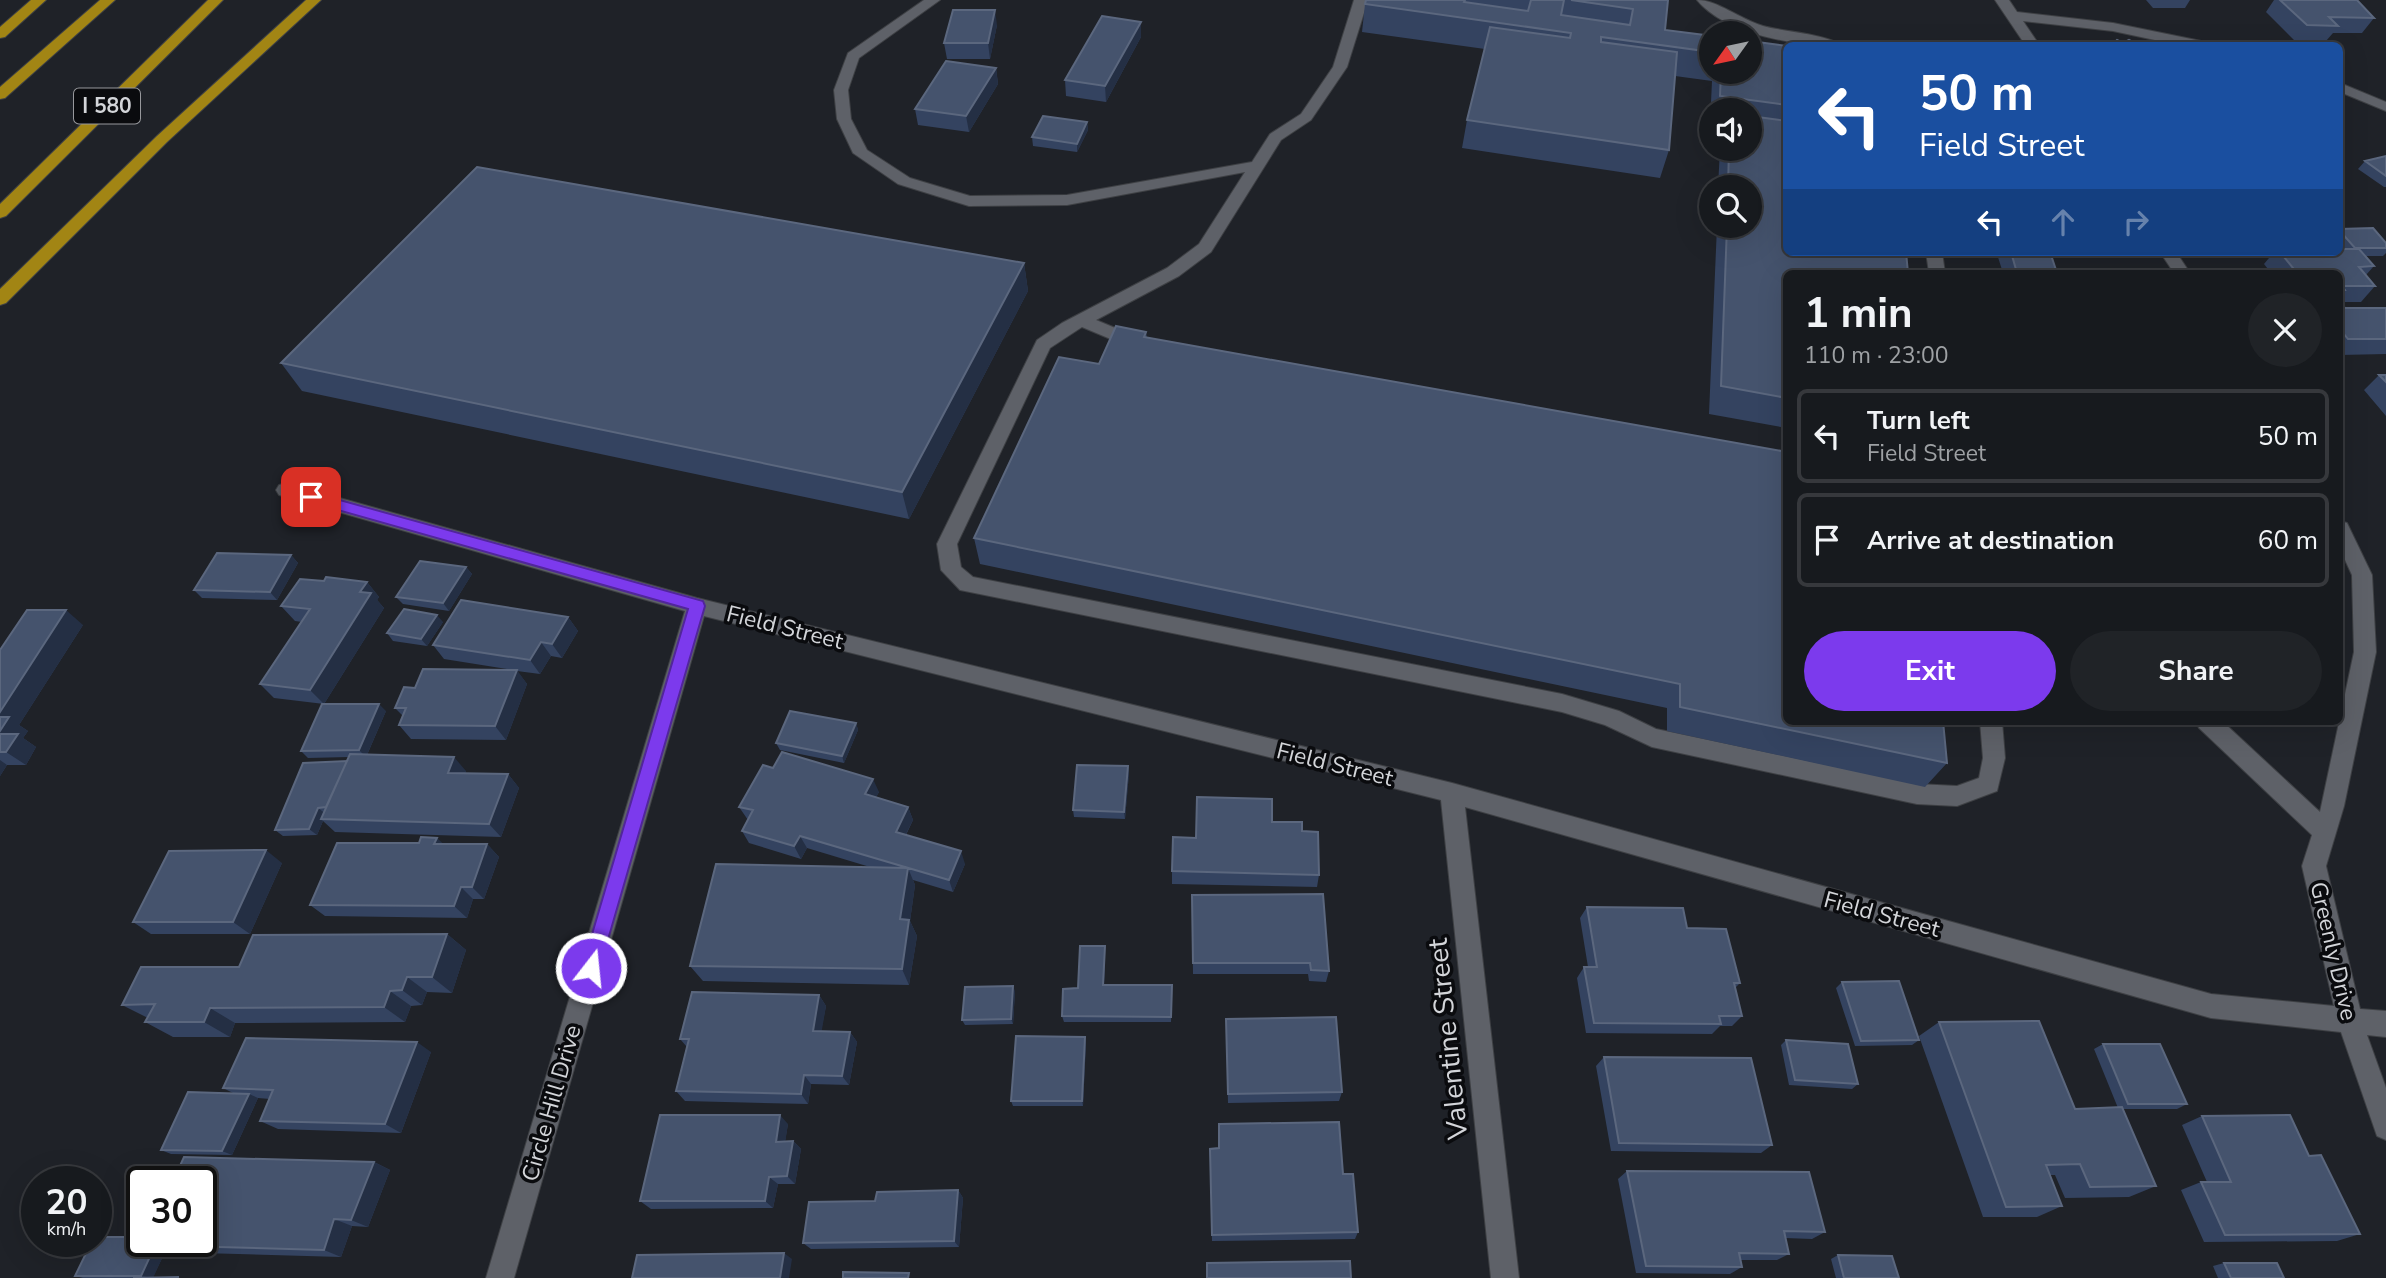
<!DOCTYPE html>
<html lang="en">
<head>
<meta charset="utf-8">
<style>
	:root { --surface:#171a1e; --page:#202327; --text:#f1f3f6; --muted:#9ea1a4; --line:#36383c; --accent:#7c3aed }
	body { margin:0; font-family:"Nunito Sans",sans-serif; background:var(--page); color:var(--text); height:100vh; display:flex; flex-direction:column; font-size:26px; white-space:nowrap }
	* { box-sizing:border-box; margin:0 }
	p { font-size:23px; color:var(--muted) }
	.icon { flex:none; width:38px; height:38px; fill:none; stroke:currentColor; stroke-width:2; stroke-linecap:round; stroke-linejoin:round }
	.map { position:relative; flex:1; overflow:hidden }
	.side { position:absolute; left:1783px; top:270px; width:560px; height:455px; display:flex; flex-direction:column; background:var(--surface); border-radius:10px; box-shadow:0 7px 28px #0002,0 0 0 2px var(--line) }
	.side>* { flex:none }
	.guide { position:absolute; left:1783px; top:42px; width:560px; height:214px; border-radius:10px; box-shadow:0 7px 28px #0002,0 0 0 2px var(--line); background:#1a4fa0; color:#fff; overflow:hidden }
	.needle { width:46px; rotate:237deg }
	.tools { position:absolute; left:1699px; top:21px; display:grid; gap:14px }
	.tools a { display:grid; place-items:center; width:63px; height:63px; border-radius:50%; background:var(--surface); box-shadow:0 7px 28px #0002,0 0 0 2px var(--line); font-size:35px }
	.speed { position:absolute; left:21px; top:1166px; display:flex; gap:14px; font-size:35px; font-weight:700; text-align:center }
	.speed>* { display:grid; place-content:center; width:91px; height:91px; border-radius:50%; background:var(--surface); box-shadow:0 7px 28px #0002,0 0 0 2px var(--line); line-height:1 }
	.speed small { font-size:18px; font-weight:400 }
	.speed .limit { border:4px solid #111; border-radius:10px; background:#fff; color:#111 }
	.pin { position:absolute; display:grid; place-items:center; width:60px; height:60px; color:#fff; margin:-30px; border-radius:14px; box-shadow:0 4px 10px #0006 }
	.me { position:absolute; width:77px; margin:-38px; rotate:16deg; stroke-linejoin:round; filter:drop-shadow(0 0 5px #0008) }
	.turn { display:flex; align-items:center; gap:24px; height:147px; padding:0 21px; font-size:32px }
	.turn .icon { width:91px; height:91px; stroke-width:2.5 }
	.turn b { display:block; font-size:49px; line-height:60px }
	.lanes { display:flex; align-items:center; height:66px; padding:0 21px; background:#0003; justify-content:center; gap:35px; direction:ltr }
	.lanes .off { opacity:.35 }
	.round { display:grid; place-items:center; flex:none; width:74px; height:74px; border-radius:37px; background:var(--page) }
	.headline { display:flex; align-items:center; justify-content:space-between; height:119px; padding:0 21px }
	h1 { font-size:42px; font-weight:700; line-height:52px }
	.button { display:flex; gap:14px; margin-top:auto; padding:14px 21px }
	.button a { flex:1; height:80px; border-radius:42px; background:var(--accent); color:#fff; font-size:28px; font-weight:700; line-height:80px; text-align:center }
	.button a+a { background:var(--page); color:var(--text) }
	ul { padding:0; list-style:none }
	li { display:flex; align-items:center; gap:21px; height:94px; margin:0 14px 10px; padding:0 7px; border:4px solid var(--line); border-radius:10px }
	li div { flex:1 }
	li b { display:block; font-size:26px }
	li em { font-style:normal }
	.map>svg:first-child { display:block }
	.lines { fill:none; stroke-linecap:round; stroke-linejoin:round }
	.minor-casing { stroke:#3e4044; stroke-width:2 }
	.highway-casing { stroke:#3e4044; stroke-width:2 }
	.minor { fill:#5e6168; fill-rule:evenodd }
	.highway { fill:#a28514; fill-rule:evenodd }
	.wall { fill:#344360 }
	.shaded-wall { fill:#242f44 }
	.building { fill:#45536d; stroke:#5b677e; stroke-width:2 }
	.route { fill:#7c3aed; stroke:#51269a; stroke-width:2 }
	.labels { text-anchor:middle; stroke-width:7; stroke-linejoin:round; paint-order:stroke }
	.shield { fill:#0a0b0e; stroke:#97989c; stroke-width:2 }
	.shield-label { font-size:21px; font-weight:bold; fill:#d3d5d9 }
	.street-label { font-size:23px; fill:#d3d5d9; stroke:#0a0b0e }
	.near-street-label { font-size:28px; fill:#d3d5d9; stroke:#0a0b0e }
</style>
</head>
<body>
<div class="map">
<svg width="2386" height="1278" viewBox="0 0 2386 1278">
	<rect width="100%" height="100%" fill="#1f2228"/>
	<g class="lines">
		<defs>
			<path id="minor" d="M924,0h16l-81,58 -11,32 3,29 16,31 43,28 60,18 97,-1 185,-33 18,-28 31,-20 32,-47 21,-67h14l-21,67 -36,53 -30,20 -70,112 -32,24 -83,44 48,20 3,4 -3,4h-12l-50,-21 -32,21 -93,196 4,23 12,10 589,117 57,17 37,18 261,55 40,2 22,-8 4,-20 -3,-37h22l3,37 -8,33 -40,15 -40,-2 -265,-57 -47,-22 -43,-13 -602,-122 -19,-20 -4,-26 100,-204 25,-17 105,-55 32,-24 46,-72 -178,33 -98,1 -71,-22 -45,-31 -16,-34 -3,-29 14,-37z
				M1697,0c20,0 43,19 66,26 21,6 64,8 80,20 -44,0 -116,-10 -146,-46z
				M1995,0h14l8,12 96,11 93,19 7,4h-30l-70,-15 -90,-10 17,25h-14z
				M2340,83l46,19v9l-46,-19z
				M1926,252h16l3,21h-16z
				M2160,252h16l14,21h-16z
				M286,483l411,115 755,185 759,211 123,12 -32,-140 10,-31 -113,-107 -3,-7h26l98,91 34,-160 -2,-77 -12,-26v-28l7,2 25,52 4,77 -32,154 -18,60 34,143 26,2v26l-19,-2 19,53v52l-9,-4 -36,-104 -130,-14 -746,-211 54,471h-28l-50,-478 -737,-184 -190,662h-28l199,-667 -406,-116 -3,-5 3,-5z"/>
			<path id="highway" d="M31,0h15l-41,37 -5,1v-11z
				M100,0h15l-110,98 -5,1v-12z
				M208,0h15l-217,216 -6,2v-14z
				M306,0h15l-154,142 -161,161 -6,2v-16l157,-153z"/>
		</defs>
		<use href="#minor" class="minor-casing"/>
		<use href="#highway" class="highway-casing"/>
		<use href="#minor" class="minor"/>
		<use href="#highway" class="highway"/>
	</g>
	<path class="wall" d="M1366,0h302l-3,30 47,6v36h38l37,-26v382l-78,-14 8,-188h33v-39h-32l2,-38h30v-39h-38v14h-2l2,-43 -37,-5 -6,74 -9,28 -198,-30 5,-28 18,-71 -123,-17 3,-28z
		M2146,0h44l-5,8h-32z
		M2274,0h83l17,18 -12,15h-29l-7,8h-31l-29,-29z
		M1141,22v15l-35,65 -40,-6 -1,-16z
		M997,25l-7,34h-43l-3,-16z
		M996,68l2,16 -29,48 -51,-7 -3,-16z
		M1087,122l1,8 -11,22 -44,-6 -1,-9z
		M2386,156v31h-2l-26,-18 7,-8z
		M2340,229l46,14v10l-3,3h-17l8,10 -8,9 9,11 -14,16h-21l5,6h41v46l-46,1v-82h-69l-7,-9 10,-12h66l1,-3 -1,-1z
		M1998,252h52l7,21h-54l-6,-19z
		M1024,263l4,28 -119,228 -607,-128 -21,-28z
		M1146,332l1,6 800,425 -22,24 -258,-56v-23l-687,-144 -6,-26z
		M2379,375h7v41l-22,-26z
		M291,555l7,8 -21,37 -75,-2 -8,-8z
		M466,567l6,7 -23,37 -46,-7 -7,-7z
		M324,581l43,1 12,15 -2,3 7,8 -60,96 -50,-6 -14,-14 42,-62 -7,-1 -14,-15z
		M568,617l10,14 -16,27 -11,-2 -11,18 -23,-3 10,13 -21,56 -95,-1 -12,-14 4,-9 -8,-8 20,-20 98,-18 -69,-11 -11,-14z
		M443,622l-16,24 -34,-5 -6,-8z
		M83,625l-64,100 9,6 -5,7 13,9 -10,18h-19l-7,11v-126z
		M386,711l-19,44 99,16 -1,2 43,1 11,14 -18,49 -166,-5 -12,-11 -6,14 -34,1 -8,-6 72,-69 2,-4 -41,1 -7,-7z
		M856,723l2,7 -14,33 -64,-13 -4,-7z
		M1128,766l1,7 -4,46 -51,-2 -1,-7z
		M773,768l106,24 -3,5 32,10 5,13 -7,15 59,29 -12,28 -40,-12 2,5 -5,36 7,15 -8,49 -206,-4 -13,-15 180,-99 -63,-19 -6,11 -52,-16 -7,-12 6,-11 -9,-13z
		M1272,822l30,9 17,44 -2,12 -145,-3v-13l24,-33z
		M443,844h44l12,13 -15,42h-11l-6,19 -142,-2 -15,-11z
		M282,863l-32,71h-99l-18,-12z
		M1192,895l137,76 -3,11 -17,-1 -1,-7h-115z
		M1587,907l100,21 53,55 -5,5 7,28 -10,10h-12l-8,8 -126,-1 -9,-55 7,-11h4l-8,-49z
		M447,934l19,16 -14,43 -25,-1 -5,13 -11,1 -6,16 -170,1 -5,14h-57l-28,-15 3,-4 -26,-13 117,-38z
		M1105,952l-1,33h68l-1,37h-107l-2,-6 16,-28z
		M1842,982l77,58 -7,5 -57,1 -19,-58z
		M1015,991l-2,33 -48,1 -3,-5z
		M819,995l7,11 -5,25 29,1 7,10 -8,43 -38,-1 -3,20 -123,-3 -9,-10 11,-44 -7,-8z
		M1226,1019l116,73 -3,9 -111,2z
		M1939,1022l136,87 43,-1 -24,-59 9,-5 84,60 -10,5h-55l34,77 -27,11 -64,1 -10,-23h-5l12,31 -25,11h-54l-64,-181z
		M1786,1040l72,44 -6,5 -63,-4 -8,-40z
		M1086,1042l-3,64h-70l-2,-5z
		M431,1052l-30,81 -123,-4 -18,-8 10,-22 -12,-1 -26,57 -61,-1 -10,-4 72,-57 -10,-5z
		M1604,1057l168,88 -11,8 -150,-2 -15,-85z
		M2202,1116l107,40 51,78 -23,7 -133,1 -23,-52 20,-8h6l-25,-57z
		M788,1124l-3,17h8l8,8 -6,35h-17l-5,24 -122,1 -11,-8z
		M1219,1124l124,50 15,58 -3,7 -143,2 -2,-92 9,-1z
		M374,1162l16,8 -22,57 -16,-1 -11,31 -176,-5 -12,25 29,1h-99l-8,-2 67,-35z
		M1627,1171l198,61 -13,7 -27,-1 4,16 -12,6h-37l2,7 -12,7 -94,-1 -18,-94z
		M958,1190l5,8 -4,49 -148,2 -8,-6 72,-42z
		M1838,1255l61,23h-63l-5,-19z
		M2224,1263l60,15h-66l-5,-12z"/>
	<path class="shaded-wall" d="M995,10l2,15 -7,34 -2,-16z
		M1141,22v15l-35,65 -1,-16z
		M996,68l2,16 -29,48 -3,-16z
		M1087,122l1,8 -11,22v-8z
		M1024,263l4,28 -119,228 -7,-27z
		M291,555l7,8 -21,37 -7,-8z
		M466,567l6,7 -23,37 -6,-8z
		M367,582l12,15 -2,3 7,8 -60,96 -14,-14 50,-98z
		M66,610l17,15 -64,100 9,6 -5,7 13,9 -10,18 -20,-13 -6,-18v-22z
		M437,615l6,7 -16,24 -6,-7z
		M568,617l10,14 -16,27 -10,-14z
		M541,642l10,14 -11,18 -10,-14z
		M517,670l10,14 -21,56 -11,-14z
		M379,704l7,7 -20,46 -7,-7z
		M856,723l2,7 -14,33 -2,-7z
		M454,757l12,14 -6,15 -12,-13z
		M0,760l7,5 -7,11z
		M1128,766l1,7 -4,46 -1,-7z
		M508,774l11,14 -18,49 -12,-13z
		M873,779l6,13 -8,15 -6,-13z
		M908,807l5,13 -12,24 -5,-12z
		M318,808l8,6 -5,5 2,2 -6,14 -8,-6z
		M800,836l7,12 -6,11 -7,-13z
		M437,838l13,12 -16,-6z
		M487,844l12,13 -15,42 -12,-12z
		M266,850l16,13 -32,71 -17,-12z
		M961,851l4,13 -12,28 -4,-12z
		M908,868l7,17 -5,36 7,15 -8,49 -7,-16 -2,-50z
		M461,887l12,12 -6,19 -13,-12z
		M447,934l19,16 -14,43 -20,-16z
		M1105,946v6l-1,38 -1,-5z
		M407,977l20,15 -5,13 -20,-15z
		M1013,986l2,5 -2,33 -2,-5z
		M390,991l21,15 -6,16 -21,-15z
		M819,995l7,11 -6,35 -7,-10z
		M210,1008l25,15 -5,14 -26,-15z
		M850,1032l7,10 -8,43 -7,-9z
		M1085,1037l1,5 -3,64 -1,-5z
		M417,1042l14,10 -30,81 -16,-9z
		M804,1075l7,9 -3,20 -7,-10z
		M249,1094l9,4 -26,57 -10,-4z
		M780,1115l8,9 -4,26 -8,-8z
		M793,1141l8,8 -6,35 -8,-8z
		M374,1162l16,8 -22,57 -17,-7z
		M769,1177l9,7 -5,24 -8,-7z
		M958,1190l5,8 -4,49 -5,-6z
		M334,1219l18,7 -11,31 -17,-7z
		M154,1248l11,4 -12,26 -12,-2z
		M784,1253l8,6 -3,19h-9z"/>
	<path class="building" d="M1366,0h99l-1,2 64,9 3,-11h33l-3,15 69,10 3,-16 -62,-9h97l-3,30 47,6v16l-111,-15v5l76,10 -8,98 -202,-30 23,-93 80,11 1,-5 -206,-29z
		M2280,0h77l17,18 -45,-1 9,9 -31,-1z
		M953,10h42l-7,33h-44z
		M1102,16l39,6 -36,64 -40,-6z
		M2117,40l6,3 6,-3 11,6h-29z
		M1750,41l37,5v59l-67,-9 1,-24h29z
		M946,61l50,7 -30,48 -51,-7z
		M1043,116l44,6 -10,22 -45,-7z
		M1750,116l37,5v131h119l2,21h-121v125l-66,-12 6,-160h23v-39h-22l1,-38h21z
		M2386,156v20l-21,-15z
		M477,167l547,96 -122,229 -621,-129z
		M2373,228l13,15v5h-31l-15,-17v-2z
		M2340,249h19l15,17 -15,1 16,19h-33l3,4 -5,1v-18h-43l-17,-21h60z
		M2011,252h39l7,21h-40z
		M2340,302l5,6 -5,1z
		M2340,308h46v31h-38l-8,-10z
		M1116,326l30,6 -2,5 643,115v269h156l4,42 -267,-56v-23l-706,-146 85,-181 40,7z
		M2379,375h7v7z
		M217,553l74,2 -21,37 -76,-2z
		M420,561l46,6 -23,36 -47,-6z
		M326,577l41,5 -7,10 11,1 -61,97 -50,-6 50,-75 -29,-3 19,-27 24,2z
		M461,600l107,17 -16,27 -11,-2 -11,18 -97,-15z
		M404,609l33,6 -16,24 -34,-6z
		M27,610h39l-66,102v-62z
		M423,669l94,1 -22,56 -96,-1 7,-17h-11l9,-21 11,1z
		M322,704h57l-20,46 -58,1z
		M790,711l66,12 -14,33 -66,-13z
		M0,717h9l-9,14z
		M0,734h18l-12,18h-6z
		M782,752l91,27 -8,15 43,13 -12,25 65,19 -12,29 -149,-44 -6,10 -52,-15 11,-21 -14,-3 24,-42 10,3z
		M350,754l104,3 -6,16 60,1 -19,50 -168,-5z
		M347,761l-21,46 -8,1 -9,21 -34,1 28,-67z
		M1077,765l51,1 -4,46 -51,-2z
		M1197,797l75,2v23h30v9l16,1 1,43 -147,-4 1,-34 23,1z
		M421,837l16,1 -3,6h53l-15,43h-11l-7,19 -144,-1 27,-62h82z
		M266,850l-33,72h-100l36,-71z
		M716,864l192,4 -8,51 9,1 -7,49 -212,-3z
		M1323,894l6,77 -18,-1 -1,-7h-117l-1,-68z
		M1587,907l96,1 4,20 39,1 14,54h-6l8,33h-23l2,8 -127,-1 -10,-56h13z
		M447,934l-15,43h-25l-5,13 -12,1 -6,16 -174,1 -6,14h-59l10,-18 -33,1 19,-38h98l14,-32z
		M1080,946h25l-2,39h69l-1,32 -109,-1 1,-27 15,-1z
		M1899,981l20,59 -58,1 -19,-59z
		M1013,986l-2,33 -49,1 3,-33z
		M692,992l127,3 -6,36 37,1 -8,44 -38,-1 -3,19 -125,-3 13,-52h-9z
		M1336,1017l6,75 -114,2 -2,-75z
		M2039,1021l36,88 47,-2 34,79 -66,1 -10,-23 -34,1 16,41 -56,1 -67,-185z
		M1016,1036l69,1 -3,64h-71z
		M246,1038l171,4 -32,82 -125,-3 13,-31 -50,-2z
		M1786,1040l62,4 10,40 -63,-4z
		M2103,1044h57l27,60h-59z
		M1604,1057l147,1 21,87 -153,-2z
		M188,1092l61,2 -27,57 -61,-1z
		M660,1115h120l-4,27 17,-1 -6,35 -18,1 -4,24h-125z
		M2290,1115l19,41 12,-1 39,79 -135,1 -24,-53h30l-29,-66z
		M1339,1122l4,52h10l5,58 -146,3 -2,-86 9,-1v-24z
		M184,1157l190,5 -23,58 -17,-1 -10,31 -181,-5 2,-4h56v-60h-28z
		M1627,1171l182,1 16,60 -41,-1 5,23 -50,-1 3,14 -96,-1z
		M958,1190l-4,51 -151,2 6,-41 66,-1 2,-9z
		M96,1237h46v4h3l-2,4 11,3 -13,28h-66l17,-35h4z
		M784,1253l-4,25h-148l5,-23z
		M1838,1255l54,1 7,22h-55z
		M1350,1261l1,17h-144v-15z
		M2224,1263h53l7,15h-53z
		M843,1272l66,1 -1,5h-65z
		M178,1277v1h-45z"/>
	<path class="route" d="M311,492l392,109 2,5 -107,368 -7,3 -7,-3 -2,-6 106,-359 -382,-108 -2,-4z"/>
	<g class="labels">
		<rect class="shield" x="74" y="88.5" width="66" height="35" rx="5"/>
		<g class="shield-label">
			<text x="107" y="113">I 580</text>
		</g>
		<g class="street-label">
			<text transform="translate(785 627) rotate(14)" y="8">Field Street</text>
			<text transform="translate(1335 764) rotate(14)" y="8">Field Street</text>
			<text transform="translate(1882 914) rotate(15)" y="8">Field Street</text>
			<text transform="translate(2334 951) rotate(77)" y="8">Greenly Drive</text>
			<text transform="translate(551 1103) rotate(-74)" y="8">Circle Hill Drive</text>
		</g>
		<g class="near-street-label">
			<text transform="translate(1447 1039) rotate(-96)" y="10">Valentine Street</text>
		</g>
	</g>
</svg>
<div class="tools">
<a><svg class="needle" viewBox="-14 -14 28 28"><path d="M0-13l5 13h-10z" fill="#e53935"/><path d="M0 13l5-13h-10z" fill="#9ea1a4"/></svg></a>
<a><svg class="icon" aria-label="sound" viewBox="0 0 24 24"><path d="M4 9h4l5-4v14l-5-4H4zM17 9q2 3 0 6"/></svg></a>
<a><svg class="icon" aria-label="search" viewBox="0 0 24 24"><circle cx="10" cy="10" r="6"/><path d="M15 15l6 6"/></svg></a>
</div>
<div class="speed"><div>20<small>km/h</small></div><div class="limit">30</div></div>
<div class="pin" style="left:311px;top:497px;background:#d93025"><svg class="icon" aria-label="arrive" viewBox="0 0 24 24"><path d="M6 21V4h12l-3 4 3 4H6"/></svg></div>
<svg class="me" style="left:591px;top:968px" viewBox="-20 -20 40 40"><circle r="17" fill="#7c3aed" stroke="#fff" stroke-width="3"/><path d="M0-11L8 9 0 5-8 9z" fill="#fff"/></svg>
<div class="guide">
<div class="turn"><svg class="icon" aria-label="left" viewBox="0 0 24 24"><path d="M17 20v-9H6M10 6l-5 5 5 5"/></svg><div><b>50 m</b>Field Street</div></div>
<div class="lanes"><svg class="icon" aria-label="left" viewBox="0 0 24 24"><path d="M17 20v-9H6M10 6l-5 5 5 5"/></svg><svg class="icon off" aria-label="ahead" viewBox="0 0 24 24"><path d="M12 20V5M6 11l6-6 6 6"/></svg><svg class="icon off" aria-label="right" viewBox="0 0 24 24"><path d="M7 20v-9h11M14 6l5 5-5 5"/></svg></div>
</div>
<section class="side">
<div class="headline"><div><h1>1 min</h1><p>110 m · 23:00</p></div><a class="round"><svg class="icon" aria-label="close" viewBox="0 0 24 24"><path d="M6 6l12 12M18 6L6 18"/></svg></a></div>
<ul>
<li><svg class="icon" aria-label="left" viewBox="0 0 24 24"><path d="M17 20v-9H6M10 6l-5 5 5 5"/></svg><div><b>Turn left</b><p>Field Street</p></div><em>50 m</em></li>
<li><svg class="icon" aria-label="arrive" viewBox="0 0 24 24"><path d="M6 21V4h12l-3 4 3 4H6"/></svg><div><b>Arrive at destination</b></div><em>60 m</em></li>
</ul>
<div class="button"><a>Exit</a><a>Share</a></div>
</section>
</div>
</body>
</html>
